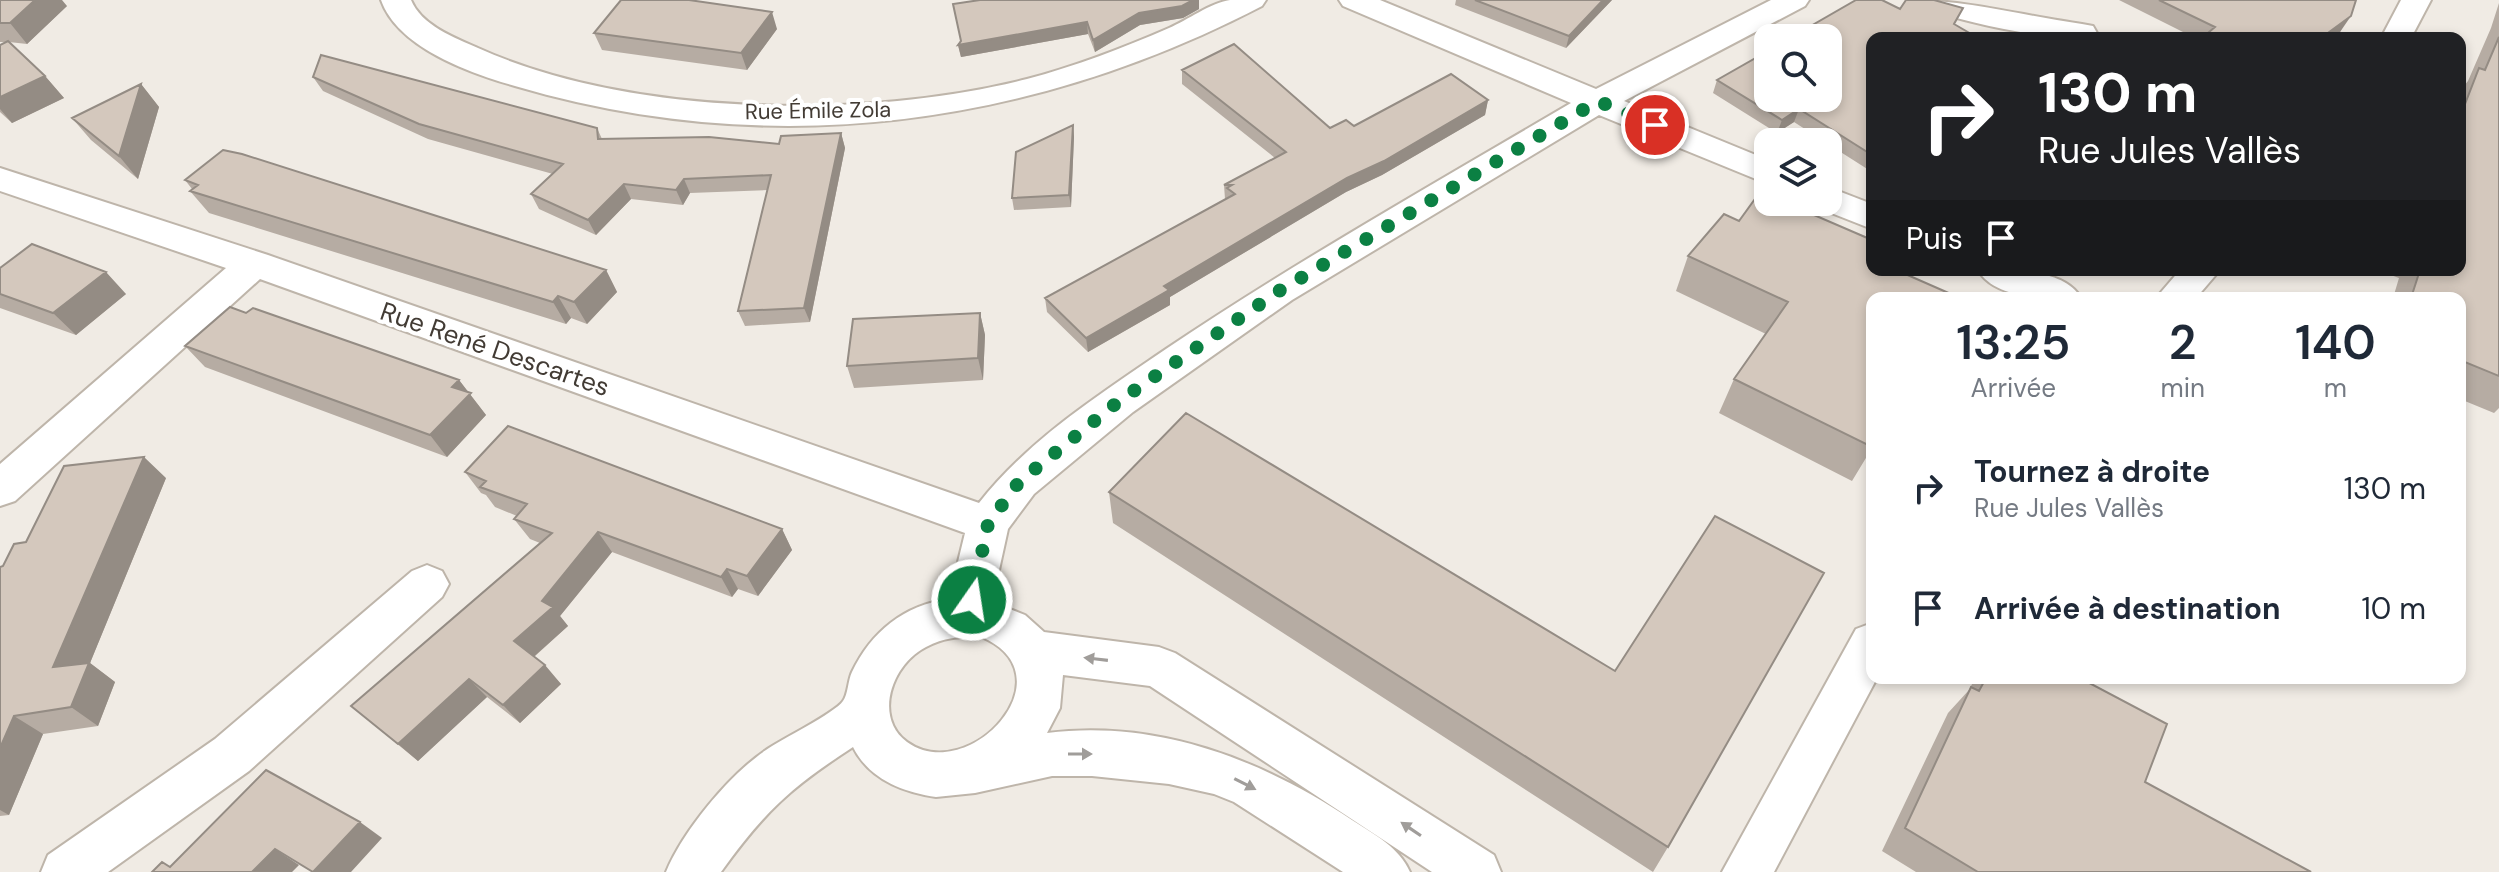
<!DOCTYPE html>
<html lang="fr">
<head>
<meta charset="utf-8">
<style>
	:root { --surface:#fff; --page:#f2f2f3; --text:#1f2937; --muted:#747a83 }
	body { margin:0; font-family:"DM Sans",sans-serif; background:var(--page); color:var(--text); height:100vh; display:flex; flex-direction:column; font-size:30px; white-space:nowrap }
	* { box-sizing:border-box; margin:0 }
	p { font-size:26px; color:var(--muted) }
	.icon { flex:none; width:44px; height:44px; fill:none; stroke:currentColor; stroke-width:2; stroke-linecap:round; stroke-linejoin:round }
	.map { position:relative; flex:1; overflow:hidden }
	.sheet { position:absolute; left:1866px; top:292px; width:600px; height:392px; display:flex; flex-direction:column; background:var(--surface); border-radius:16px; box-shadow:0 4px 12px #0003 }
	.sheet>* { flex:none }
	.banner { position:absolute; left:1866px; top:32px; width:600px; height:244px; border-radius:16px; box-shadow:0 4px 12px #0003; background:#202124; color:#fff; overflow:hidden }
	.tools { position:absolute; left:1754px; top:24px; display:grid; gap:16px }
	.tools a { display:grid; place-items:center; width:88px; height:88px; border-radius:16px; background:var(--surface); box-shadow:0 4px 12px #0003; font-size:40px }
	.pin { position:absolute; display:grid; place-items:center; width:68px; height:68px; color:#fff; margin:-34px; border:4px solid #fff; border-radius:50%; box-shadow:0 2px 8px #0007 }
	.me { position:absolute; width:88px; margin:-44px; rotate:13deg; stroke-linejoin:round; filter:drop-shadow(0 0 6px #0008) }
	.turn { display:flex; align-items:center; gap:28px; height:168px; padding:0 40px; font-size:36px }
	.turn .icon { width:104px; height:104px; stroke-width:2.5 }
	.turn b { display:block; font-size:56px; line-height:68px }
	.then { display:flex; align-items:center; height:76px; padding:0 40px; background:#0003; gap:16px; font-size:30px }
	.eta { display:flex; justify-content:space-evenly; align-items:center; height:136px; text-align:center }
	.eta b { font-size:48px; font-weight:600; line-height:56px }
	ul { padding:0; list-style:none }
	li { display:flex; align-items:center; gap:24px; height:120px; padding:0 40px }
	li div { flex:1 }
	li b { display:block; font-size:30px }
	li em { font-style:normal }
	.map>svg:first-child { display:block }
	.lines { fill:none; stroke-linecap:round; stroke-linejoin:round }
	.street-casing { stroke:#beb5aa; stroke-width:4 }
	.street { fill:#fff; fill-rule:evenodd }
	.wall { fill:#b6aca3 }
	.shaded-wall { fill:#948c84 }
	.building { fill:#d4c8bd; stroke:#948c84; stroke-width:2 }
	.oneway { fill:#a09d9a }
	.route { stroke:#0b8043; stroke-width:14; stroke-dasharray:0 25.2 }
	.labels { text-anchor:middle; stroke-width:8; stroke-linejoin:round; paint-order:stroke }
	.far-street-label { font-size:22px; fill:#423b34; stroke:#fff }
	.street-label { font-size:26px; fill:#423b34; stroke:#fff }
</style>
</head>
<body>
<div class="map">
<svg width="2499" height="872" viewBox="0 0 2499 872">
	<rect width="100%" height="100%" fill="#f0ebe4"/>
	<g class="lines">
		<defs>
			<path id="street" d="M381,0h30c10,25 44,38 67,48 152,69 388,72 549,31 49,-13 96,-31 142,-51 19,-8 41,-25 61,-28 11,0 24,0 36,0l-4,6c-235,122 -492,155 -747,80 -45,-13 -117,-38 -134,-86z
				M1339,0h41l216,89 175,-89h38l-4,6 -181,95 144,59v24l-169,-69 -307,185 -159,112 -99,82 -26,35 -16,73 33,13 19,17 115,15 16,6 319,202 7,17h-69l-282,-186 -87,-11 -3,33 -13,25c110,-14 216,27 305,87 23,15 47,27 58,52h-67l-109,-70 -20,-8 -45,-10 -77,-8h-40l-77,17 -39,4c-34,-5 -67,-18 -83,-50 -63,41 -88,64 -132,125h-55c17,-41 63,-97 100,-122 14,-10 69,-37 77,-49 5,-6 5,-21 9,-29 19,-40 52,-67 97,-73l16,-66 -705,-254 -245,222 -15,5v-42l226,-196 -226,-77v-23l268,87 711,248c49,-63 121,-109 187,-154 131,-88 269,-166 405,-246l-228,-97zM979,636c94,37 -9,151 -72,106 -34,-25 -15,-78 19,-95 18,-10 33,-10 53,-11z
				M1910,0c58,0 114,16 172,24l11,2 4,7 -3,5c-64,0 -119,-14 -180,-32z
				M2401,0h30l-20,38h-30z
				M1828,187l44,17v25l-56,-22 -3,-5h15z
				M1978,270c31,0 86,-2 103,28 -30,0 -85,3 -103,-28z
				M2180,270h40l-24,28h-40z
				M427,565l15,6 7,13 -7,13 -193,174 -141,101h-67l7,-17 167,-116 197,-168z
				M1872,623v55h5l-103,194h-52l134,-243z"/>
		</defs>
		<use href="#street" class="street-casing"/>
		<use href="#street" class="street"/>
	</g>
	<path class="wall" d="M0,0l67,6 -40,38 -18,-2 36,34 19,22 -52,25 -12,-11v-67l6,-3h-6z
		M980,0l219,9 -16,9 -43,7 -45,27 -7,-18 -127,23 -3,-12z
		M1456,0h156l-46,48 -111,-43z
		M2119,0h237l-16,32 -9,6h-136z
		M2499,3v405l-5,5 -34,-14v-101h-67l6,-20 -11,-4 1,-4h71v-179l8,-10 23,-53z
		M1900,9l54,16 -82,13v134l-44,-28v-2h-3l-31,-20 -17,11 -64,-40 4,-13z
		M777,29l-30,41 -145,-20 -8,-17z
		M1182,70l148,58 24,-2 134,-26 -3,15 -103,60 -36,17 -176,105v8l-82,47 -41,-40 -2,-14 180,-99 -1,-14 51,-27 -93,-74z
		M313,77l284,51 5,11 177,5 62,-11 4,15 -35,174 -65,4 -7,-15 30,-121 -78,3 -7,12 -52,-6 -35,36 -57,-26 -8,-15 22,-20 -125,-35 -105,-48z
		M141,84l18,23 -21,72 -47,-39 -19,-22z
		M1073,125l1,12 -3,70 -57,3 -2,-12z
		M185,180l421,90 11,22 -30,32 -16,-6 -5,6 -357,-111 -19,-22 2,-2z
		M1739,221l133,49 31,3 -31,175 -20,33 -133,-68 15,-34 32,-45 -90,-43 12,-35z
		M0,268l126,26 -50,41 -76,-27z
		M246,313l213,67 27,35 -39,42 -242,-90 -20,-21z
		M980,313l5,22 -2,45 -129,8 -7,-22z
		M465,472l317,57 10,21 -34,46 -20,-7 -6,8 -120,-45 -52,64 8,10 -34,31 27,27 -41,39 -33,-26 -69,64 -67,-55 189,-163 -10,-4 -16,-20 3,-3 -22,-9 -9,-12 -5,-2z
		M166,478l-76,185 25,19 -17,44 -55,8 -34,81 -9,1v-249l3,-1 23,-24z
		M1109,492l559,355 -15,25 -540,-349z
		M1975,678h105l65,104 166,90h-395l-34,-21 66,-138 21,-23z"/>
	<path class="shaded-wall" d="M35,0h27l5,6 -40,38 -17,-21z
		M1193,0h6v9l-16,9 -43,7 -45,27 -2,-12 46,-27z
		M1603,0h9l-46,48 3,-12z
		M772,12l5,17 -30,41 -6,-17z
		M2351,16l-11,16 -9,6h-10z
		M1087,22l1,12 -127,23 -3,-12z
		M45,76l19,22 -52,25 -12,-14v-12z
		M141,84l18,23 -21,72 -19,-23z
		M1488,100l-3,15 -103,60 -36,17 -176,105v8l-82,47 -2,-14 78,-52 183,-108z
		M1799,109l-5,13 -17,11 5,-13z
		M1073,125l1,12 -3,70 -2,-12z
		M841,133l4,15 -35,174 -6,-14z
		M684,179l6,14 -7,12 -7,-15z
		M624,184l7,15 -35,36 -8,-15z
		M606,270l11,22 -30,32 -13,-22z
		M106,272l20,22 -50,41 -23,-22z
		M558,296l13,22 -5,6 -13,-22z
		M980,313l5,22 -2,45 -5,-22z
		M459,380l27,35 -39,42 -17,-22 22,-48z
		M144,457l22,21 -76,185 25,19 -17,44 -27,-19 -18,-40z
		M782,529l10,21 -34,46 -11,-20z
		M598,532l14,20 -52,64 8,10 -38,34 -16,-19 28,-40z
		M727,569l11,20 -6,8 -11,-20z
		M545,665l16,19 -41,39 -17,-18z
		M469,679l18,18 -69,64 -20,-17z
		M14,716l29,18 -34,81 -9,-5v-62z
		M360,822l22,16 -31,34h-38z
		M275,849l24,16 -7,7h-40z"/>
	<path class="building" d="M0,0h35l-25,23h-10z
		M621,0h68l83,12 -31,41 -147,-20z
		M980,0h213l-11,6 -43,7 -46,27 -6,-18 -129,23 3,-4 -8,-37z
		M1475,0h128l-34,36z
		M1856,0h26l18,9 6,-9h28l29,8 -9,16 24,14h-106v117l-73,-46 -17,11 -65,-40 51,-29v47h60v-60h-38z
		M2159,0h197l-5,16 -30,22h-119l13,-11z
		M2499,37v339l-34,-14 -5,14v-78h-49l9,-28h40v-168l5,2 14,-36 6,2z
		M8,41l37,35 -45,21v-52z
		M1234,44l96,84 16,-8 8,6 97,-52 37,26 -104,61 -37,17 -183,108 5,4 -83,48 -41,-40 190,-104 -8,-6 5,-3h-8l62,-33 -104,-82z
		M321,55l276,73 1,11 111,-2 70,7 2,-8 60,-3 -37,175 -66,3 33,-136 -87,4 -8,11 -52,-6 -36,36 -57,-26 32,-30 -144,-40 -106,-47z
		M141,84l-22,72 -47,-38z
		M1073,125l-4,70 -57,3 4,-46z
		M223,150l19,4 364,116 -32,32 -16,-6 -5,6 -363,-111 8,-6 -13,-5z
		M1760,192l8,3v7h16l88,38v30h33l-2,3 57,25h-88v149l-138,-68 54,-77 -100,-46 36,-42 15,7z
		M32,244l74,28 -53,41 -53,-19v-26z
		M230,307l16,6 7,-5 206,72 -7,7 19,6 -41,42 -245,-89z
		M980,313l-2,45 -131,8 6,-47z
		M1186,413l429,258 100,-155 109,57 -156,274 -559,-355z
		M508,426l274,103 -35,47 -20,-7 -6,8 -123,-45 -56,69 11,6 -39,34 31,24 -42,40 -34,-26 -71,65 -47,-38 201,-173 -38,-14 13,-15 -47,-17 6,-6 -21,-9z
		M144,457l-91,210 36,-4 -18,44 -57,9 -14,32v-181l3,-1 11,-22 12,-2 38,-76z
		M1986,678h94l87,46 -22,58 166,90h-333l-73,-44 66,-141 8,4z
		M266,770l94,52 -47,50 -38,-23 -23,23h-100l10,-10 8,5z"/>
	<defs><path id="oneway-solid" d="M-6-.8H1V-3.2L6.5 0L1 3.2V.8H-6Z" transform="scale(2)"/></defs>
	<g class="oneway">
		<use href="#oneway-solid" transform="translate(1096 659) rotate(-173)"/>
		<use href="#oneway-solid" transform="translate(1080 754)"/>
		<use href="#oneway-solid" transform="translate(1245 784) rotate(27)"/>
		<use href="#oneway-solid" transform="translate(1411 829) rotate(-146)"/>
	</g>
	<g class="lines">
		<path class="route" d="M972,600l16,-76 31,-42 100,-81 160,-110 319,-190 57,24"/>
	</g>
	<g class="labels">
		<g class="far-street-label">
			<text transform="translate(818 110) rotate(-1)" y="8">Rue Émile Zola</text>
		</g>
		<g class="street-label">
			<text transform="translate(495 349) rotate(19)" y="9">Rue René Descartes</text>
		</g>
	</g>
</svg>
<div class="tools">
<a><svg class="icon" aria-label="search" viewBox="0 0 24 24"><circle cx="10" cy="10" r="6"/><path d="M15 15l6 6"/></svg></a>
<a><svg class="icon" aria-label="layers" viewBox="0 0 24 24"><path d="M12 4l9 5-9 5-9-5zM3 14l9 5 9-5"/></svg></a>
</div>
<div class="pin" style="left:1655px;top:125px;background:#d93025"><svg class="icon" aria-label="arrive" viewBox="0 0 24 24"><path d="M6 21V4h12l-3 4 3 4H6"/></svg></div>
<svg class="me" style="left:972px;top:600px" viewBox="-20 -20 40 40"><circle r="17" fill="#0b8043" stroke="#fff" stroke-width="3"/><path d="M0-11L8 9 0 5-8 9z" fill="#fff"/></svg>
<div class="banner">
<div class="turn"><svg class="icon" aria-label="right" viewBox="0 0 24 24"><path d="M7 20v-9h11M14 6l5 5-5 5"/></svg><div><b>130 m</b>Rue Jules Vallès</div></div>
<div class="then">Puis<svg class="icon" aria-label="arrive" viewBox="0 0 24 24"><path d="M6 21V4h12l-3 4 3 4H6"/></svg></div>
</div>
<section class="sheet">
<div class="eta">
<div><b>13:25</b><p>Arrivée</p></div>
<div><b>2</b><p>min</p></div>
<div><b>140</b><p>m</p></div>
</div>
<ul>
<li><svg class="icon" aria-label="right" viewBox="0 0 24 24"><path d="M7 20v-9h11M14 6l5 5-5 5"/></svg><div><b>Tournez à droite</b><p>Rue Jules Vallès</p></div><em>130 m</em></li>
<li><svg class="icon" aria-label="arrive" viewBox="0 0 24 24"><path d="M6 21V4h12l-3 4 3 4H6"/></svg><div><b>Arrivée à destination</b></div><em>10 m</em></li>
</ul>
</section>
</div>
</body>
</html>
